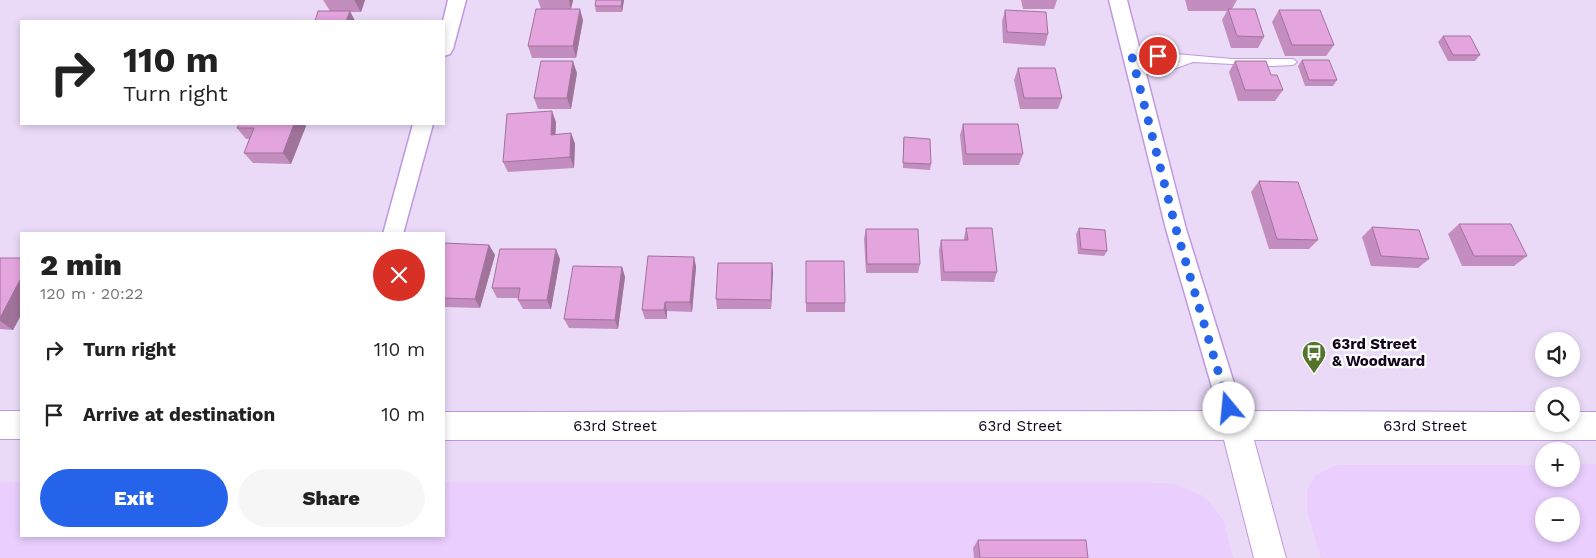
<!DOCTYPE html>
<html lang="en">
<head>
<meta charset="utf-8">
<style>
	:root { --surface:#fff; --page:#f6f6f6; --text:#222; --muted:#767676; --accent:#2563eb }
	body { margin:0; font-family:"Work Sans",sans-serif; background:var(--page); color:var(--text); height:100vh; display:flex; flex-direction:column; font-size:19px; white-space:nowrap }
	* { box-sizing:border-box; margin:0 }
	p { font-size:16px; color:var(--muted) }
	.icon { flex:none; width:28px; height:28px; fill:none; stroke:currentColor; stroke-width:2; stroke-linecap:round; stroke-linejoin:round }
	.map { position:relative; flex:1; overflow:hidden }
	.details { position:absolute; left:20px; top:232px; width:425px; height:305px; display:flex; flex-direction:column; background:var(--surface); border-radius:0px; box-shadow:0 2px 8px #0003 }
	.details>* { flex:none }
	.guide { position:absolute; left:20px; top:20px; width:425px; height:105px; border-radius:0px; box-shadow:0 2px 8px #0003; background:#fff; color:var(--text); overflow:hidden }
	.fabs { position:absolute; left:1535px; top:332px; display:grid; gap:10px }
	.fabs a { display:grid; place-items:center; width:45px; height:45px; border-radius:50%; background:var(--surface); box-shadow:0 2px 8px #0003; font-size:25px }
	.pin { position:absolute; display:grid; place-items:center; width:42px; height:42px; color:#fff; margin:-21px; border:2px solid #fff; border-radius:50%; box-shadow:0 1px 5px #0007 }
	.me { position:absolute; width:55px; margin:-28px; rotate:343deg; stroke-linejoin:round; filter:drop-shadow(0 0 4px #0008) }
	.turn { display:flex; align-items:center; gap:18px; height:105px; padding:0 20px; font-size:22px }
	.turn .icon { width:65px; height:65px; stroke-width:2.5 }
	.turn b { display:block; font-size:35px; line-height:42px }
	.round { display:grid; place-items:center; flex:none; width:52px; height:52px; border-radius:26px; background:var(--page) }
	.headline { display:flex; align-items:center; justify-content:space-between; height:85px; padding:0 20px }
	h1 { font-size:30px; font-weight:800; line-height:38px }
	.cta { display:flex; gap:10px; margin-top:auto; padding:10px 20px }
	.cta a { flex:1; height:58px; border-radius:30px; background:var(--accent); color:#fff; font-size:20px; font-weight:800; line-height:58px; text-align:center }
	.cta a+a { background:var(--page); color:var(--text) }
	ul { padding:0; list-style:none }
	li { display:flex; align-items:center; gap:15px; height:65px; padding:0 20px }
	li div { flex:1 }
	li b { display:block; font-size:19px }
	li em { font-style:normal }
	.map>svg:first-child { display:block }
	.built { fill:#e9cefe; fill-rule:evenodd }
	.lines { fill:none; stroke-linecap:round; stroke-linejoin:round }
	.lane-casing { stroke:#c098de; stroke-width:2 }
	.street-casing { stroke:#c098de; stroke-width:3 }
	.secondary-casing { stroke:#c098de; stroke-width:2 }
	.lane { fill:#fff; fill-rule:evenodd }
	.street { fill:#fff; fill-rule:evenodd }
	.secondary { fill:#fff; fill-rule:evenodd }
	.wall { fill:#c48dbf }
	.shaded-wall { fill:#a0739b }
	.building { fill:#e4a4de; stroke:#a0739b }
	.route { stroke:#2563eb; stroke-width:9; stroke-dasharray:0 16.2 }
	.labels { text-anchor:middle; stroke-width:4.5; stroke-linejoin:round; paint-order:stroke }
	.poi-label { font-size:15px; font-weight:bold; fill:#14051e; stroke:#fff; text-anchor:start }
	.street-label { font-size:15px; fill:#14051e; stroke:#fff }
</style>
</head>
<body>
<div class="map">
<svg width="1596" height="558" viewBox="0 0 1596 558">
	<rect width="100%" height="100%" fill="#eadaf8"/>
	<path class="built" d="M1571,464h25v94h-275l-14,-47v-21l9,-15 21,-10h207v14h27zM1544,506h27v28h-27z
		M0,482h21v54h423v-54h695l35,2 27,11 11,10 11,15 10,38h-1233z"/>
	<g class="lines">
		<defs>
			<path id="lane" d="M1131,50l101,9h61l4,3 -4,3 -20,1 -80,-4 -28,10 -29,3 -4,-3 1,-2 32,-4 15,-5 -52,-6 -1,-2z"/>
			<path id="street" d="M448,0h18l-13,49 -3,5 -6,2 -1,-35z
				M1109,0h18l59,229 61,196 -4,8 -8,3 -8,-3 -4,-8 -57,-196z
				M413,124h20l-30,110h-20z"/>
			<path id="secondary" d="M0,411h21v28h-21z
				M1235,411l309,1v12h27v-12h25v28h-342l32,118h-32l-30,-118h-780v-28z"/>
		</defs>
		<use href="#lane" class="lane-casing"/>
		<use href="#street" class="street-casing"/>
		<use href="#secondary" class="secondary-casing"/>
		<use href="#lane" class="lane"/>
		<use href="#street" class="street"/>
		<use href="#secondary" class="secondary"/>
	</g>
	<path class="wall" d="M323,0h42l-4,12h-11l5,9 -25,-10z
		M538,0h35l-2,9h-30z
		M596,0h28l-2,12h-26l-1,-6z
		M1021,0h36l-3,9h-31z
		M1185,0h52l-5,9 32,28 -6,11h-27l-9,-28 5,-9h-39z
		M1005,10l43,24 -3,12 -42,-3 -1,-21z
		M1279,10l55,35 -8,11h-41l-13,-34z
		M583,20l-7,38h-44l-4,-12z
		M1443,36l37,19 -5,6h-27l-10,-19z
		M1302,60l35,20 -4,6h-28l-7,-20z
		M1235,61l36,14 12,15 -8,11h-37l-9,-29z
		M1018,68l44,30 -4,11h-38l-6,-29z
		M577,73l-6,36h-33l-4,-11z
		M556,122l-1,13 16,-2 4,11 -1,24 -66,4 -5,-10z
		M294,124h10l2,2 -15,38 -38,-1 -9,-10 5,-14h-3l-9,-11z
		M963,124l60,30 -4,11h-56l-3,-30z
		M904,137l27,27 -1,6 -27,-2v-25z
		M1259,181l59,59 -9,9h-40l-18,-57z
		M1459,224l68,32 -13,10h-52l-14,-32z
		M1372,227l57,32 -11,9 -47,-2 -9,-29z
		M966,228l31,44 -3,10 -53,-1 -2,-31 2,-10h23v-2z
		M1079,228l28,23 -3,5 -26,-2 -2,-20z
		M866,229l54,35 -2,9h-52l-2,-34z
		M444,243l45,2 6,10 -15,53 -36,-1z
		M694,257l2,10 -4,45 -25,-1v8h-22l-3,-9z
		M0,258h21v57l-8,15 -13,-1z
		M560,259l-9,50h-28l-5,-9v-2h-21l-5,-10z
		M806,261l39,42v9h-39z
		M772,263l1,10 -2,36h-54l-1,-10z
		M622,267l3,10 -7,52 -49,-1 -5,-9z
		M978,540l110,18h-114l-1,-10z"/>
	<path class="shaded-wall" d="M354,0h11l-4,12z
		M569,0h4l-2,9z
		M622,0h2l-2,12 -1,-6z
		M580,9l3,11 -7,38 -3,-12z
		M350,11l5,10h-9z
		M573,61l4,12 -6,36 -4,-11z
		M552,111l4,11 -1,24 -4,-11z
		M294,124h10l2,2 -15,38 -8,-11z
		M571,133l4,11 -1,24 -4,-11z
		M489,245l6,10 -15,53 -5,-9z
		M556,249l4,10 -9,50 -4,-9z
		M694,257l2,10 -4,45 -2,-10z
		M772,263l1,10 -2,36v-9z
		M622,267l3,10 -7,52 -3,-9z
		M21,278v36h-2l2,1 -8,15 -13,-9v-3z
		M665,302l2,9v8l-3,-9z"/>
	<path class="building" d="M596,0h26l-1,6h-26z
		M536,9h44l-7,37h-45z
		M1228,9h27l9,28 -27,-1z
		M1005,10l41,2 2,22 -41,-2z
		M1279,10h41l14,35h-42z
		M318,11h32l-4,10h-31z
		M1443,36h27l10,19h-27z
		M1302,60h27l8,20h-28z
		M541,61h32l-6,37h-33z
		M1235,61h31l5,14h6l6,15h-38z
		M1018,68h37l7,30h-38z
		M552,111l-1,24 20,-2 -1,24 -67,5 4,-48z
		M239,124h55l-11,29h-39l10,-25h-17z
		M963,124h55l5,30h-57z
		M904,137l26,2 1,25 -28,-1z
		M1259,181l39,1 20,58 -41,-1z
		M1459,224h52l16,32h-53z
		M1372,227l47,3 10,29 -48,-3z
		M966,228h26l5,44h-53l-3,-32h27z
		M1079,228l26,2 2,21 -26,-2z
		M866,229h52l2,35h-53z
		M444,243l45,2 -14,54 -31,-1z
		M500,249h56l-9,51h-29l2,-12h-28z
		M648,256l46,1 -4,45h-25l-1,8h-22z
		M0,258h21v20l-21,40z
		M806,261h38l1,42h-39z
		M718,263h54l-1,37 -55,-1z
		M573,266l49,1 -7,53 -51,-1z
		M978,540h108l2,18h-108z"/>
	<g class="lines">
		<path class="route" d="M1158,56l-27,-3 45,176 53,179"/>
	</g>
	<defs>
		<symbol id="bus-pin" viewBox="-11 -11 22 30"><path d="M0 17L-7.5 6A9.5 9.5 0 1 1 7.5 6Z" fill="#53742b" stroke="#fff"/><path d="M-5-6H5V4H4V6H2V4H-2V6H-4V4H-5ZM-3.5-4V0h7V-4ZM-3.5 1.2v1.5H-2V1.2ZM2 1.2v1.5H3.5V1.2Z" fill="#fff"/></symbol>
	</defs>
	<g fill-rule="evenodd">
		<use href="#bus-pin" x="1300" y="339" width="28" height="38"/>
	</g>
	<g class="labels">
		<g class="poi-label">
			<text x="1332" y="349">63rd Street<tspan x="1332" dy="17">&amp; Woodward</tspan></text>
		</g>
		<g class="street-label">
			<text x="615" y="431">63rd Street</text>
			<text x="1020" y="431">63rd Street</text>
			<text x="1425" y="431">63rd Street</text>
		</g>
	</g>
</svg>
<div class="fabs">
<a><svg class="icon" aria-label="sound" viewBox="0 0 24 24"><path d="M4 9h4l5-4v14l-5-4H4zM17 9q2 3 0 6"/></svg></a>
<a><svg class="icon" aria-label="search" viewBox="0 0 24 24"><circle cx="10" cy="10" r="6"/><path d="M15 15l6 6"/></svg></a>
<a>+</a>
<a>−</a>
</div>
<div class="pin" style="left:1158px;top:56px;background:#d93025"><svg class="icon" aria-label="arrive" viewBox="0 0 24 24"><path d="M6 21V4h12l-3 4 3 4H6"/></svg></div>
<svg class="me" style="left:1229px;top:408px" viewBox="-20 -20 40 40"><circle r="19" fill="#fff"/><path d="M0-13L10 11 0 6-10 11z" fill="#2563eb"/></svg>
<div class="guide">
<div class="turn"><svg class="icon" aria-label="right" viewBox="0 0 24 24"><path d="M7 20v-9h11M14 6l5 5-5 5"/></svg><div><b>110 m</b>Turn right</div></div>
</div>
<section class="details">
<div class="headline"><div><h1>2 min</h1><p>120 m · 20:22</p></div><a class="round" style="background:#d93025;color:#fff"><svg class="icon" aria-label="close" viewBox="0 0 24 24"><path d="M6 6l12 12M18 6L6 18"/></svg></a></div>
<ul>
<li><svg class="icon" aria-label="right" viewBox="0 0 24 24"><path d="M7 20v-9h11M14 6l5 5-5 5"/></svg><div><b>Turn right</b></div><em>110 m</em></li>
<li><svg class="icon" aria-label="arrive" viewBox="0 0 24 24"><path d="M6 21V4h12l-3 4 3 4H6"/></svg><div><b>Arrive at destination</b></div><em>10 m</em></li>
</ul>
<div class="cta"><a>Exit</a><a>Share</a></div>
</section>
</div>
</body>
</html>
